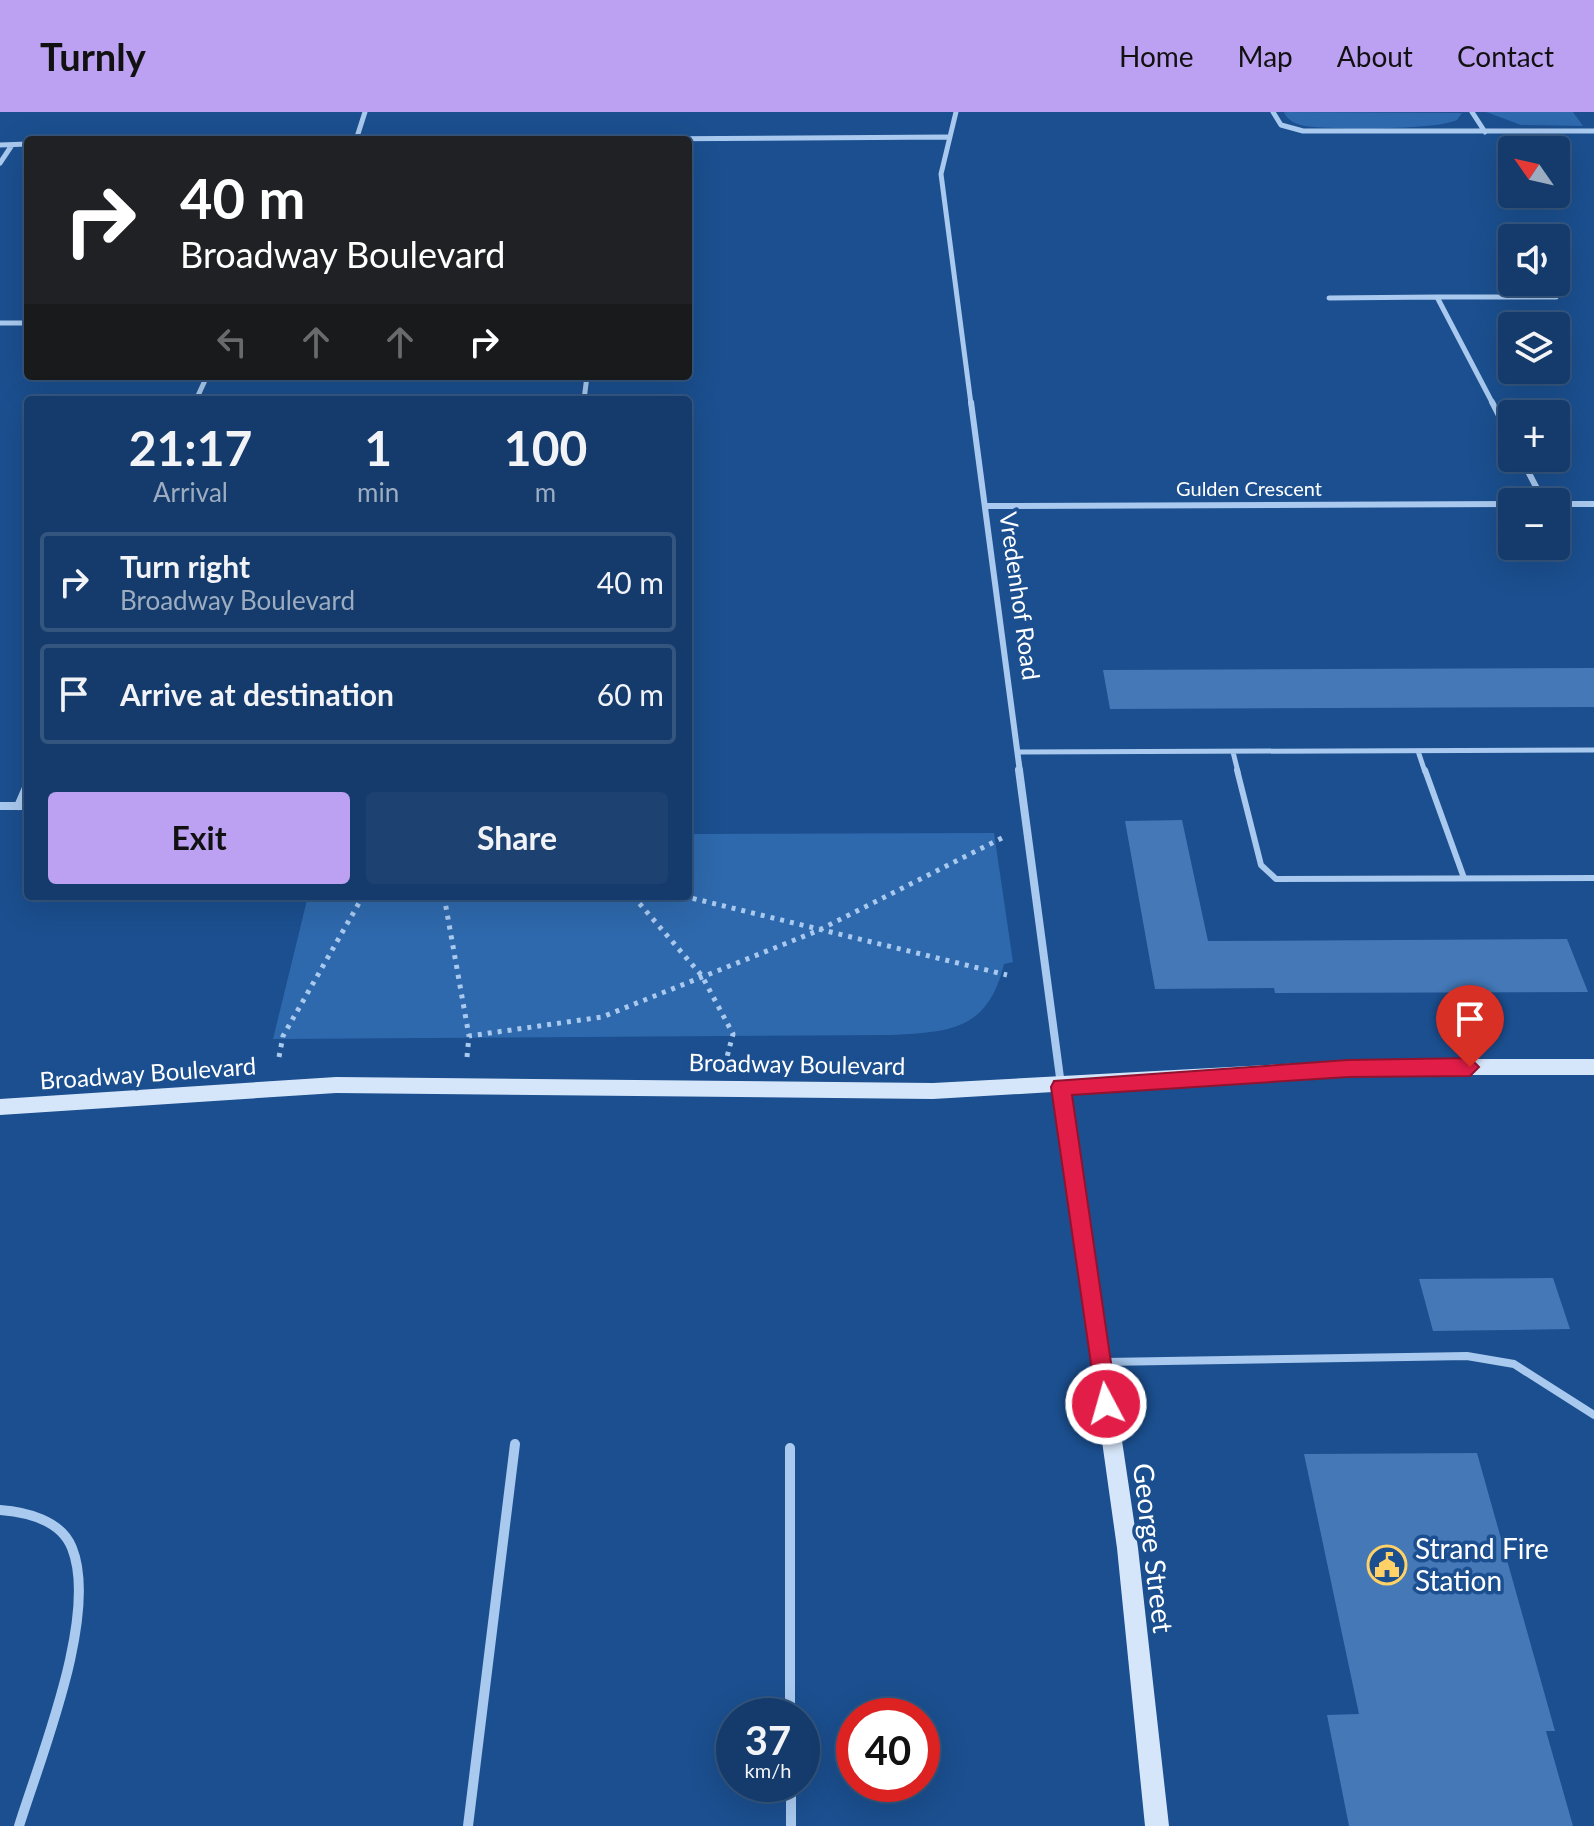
<!DOCTYPE html>
<html lang="en">
<head>
<meta charset="utf-8">
<style>
	:root { --surface:#143b6b; --page:#1d4271; --text:#f1f3f6; --muted:#9dadc1; --line:#33557e; --accent:#bca0f2 }
	body { margin:0; font-family:Lato,sans-serif; background:var(--page); color:var(--text); height:100vh; display:flex; flex-direction:column; font-size:30px; white-space:nowrap }
	* { box-sizing:border-box; margin:0 }
	p { font-size:26px; color:var(--muted) }
	.icon { flex:none; width:44px; height:44px; fill:none; stroke:currentColor; stroke-width:2; stroke-linecap:round; stroke-linejoin:round }
	.map { position:relative; flex:1; overflow:hidden }
	.sheet { position:absolute; left:24px; top:284px; width:668px; height:504px; display:flex; flex-direction:column; background:var(--surface); border-radius:8px; box-shadow:0 8px 32px #0002,0 0 0 2px var(--line) }
	.sheet>* { flex:none }
	.banner { position:absolute; left:24px; top:24px; width:668px; height:244px; border-radius:8px; box-shadow:0 8px 32px #0002,0 0 0 2px var(--line); background:#202124; color:#fff; overflow:hidden }
	.needle { width:52px; rotate:304deg }
	.fabs { position:absolute; left:1498px; top:24px; display:grid; gap:16px }
	.fabs a { display:grid; place-items:center; width:72px; height:72px; border-radius:8px; background:var(--surface); box-shadow:0 8px 32px #0002,0 0 0 2px var(--line); font-size:40px }
	.speed { position:absolute; left:716px; top:1586px; display:flex; gap:16px; font-size:40px; font-weight:700; text-align:center }
	.speed>* { display:grid; place-content:center; width:104px; height:104px; border-radius:50%; background:var(--surface); box-shadow:0 8px 32px #0002,0 0 0 2px var(--line); line-height:1 }
	.speed small { font-size:20px; font-weight:400 }
	.speed .limit { border:12px solid #d22; background:#fff; color:#111 }
	.pin { position:absolute; display:grid; place-items:center; width:68px; height:68px; color:#fff; margin:-82px -34px; border-radius:50% 50% 50% 0; rotate:-45deg; box-shadow:0 0 8px #0007 }
	.pin .icon { rotate:45deg }
	.me { position:absolute; width:88px; margin:-44px; rotate:354deg; stroke-linejoin:round; filter:drop-shadow(0 0 6px #0008) }
	.turn { display:flex; align-items:center; gap:28px; height:168px; padding:0 24px; font-size:36px }
	.turn .icon { width:104px; height:104px; stroke-width:2.5 }
	.turn b { display:block; font-size:56px; line-height:68px }
	.lanes { display:flex; align-items:center; height:76px; padding:0 24px; background:#0003; justify-content:center; gap:40px; direction:ltr }
	.lanes .off { opacity:.35 }
	.eta { display:flex; justify-content:space-evenly; align-items:center; height:136px; text-align:center }
	.eta b { font-size:48px; font-weight:700; line-height:56px }
	.action { display:flex; gap:16px; margin-top:auto; padding:16px 24px }
	.action a { flex:1; height:92px; border-radius:8px; background:var(--accent); color:#111; font-size:32px; font-weight:700; line-height:92px; text-align:center }
	.action a+a { background:var(--page); color:var(--text) }
	ul { padding:0; list-style:none }
	li { display:flex; align-items:center; gap:24px; height:100px; margin:0 16px 12px; padding:0 8px; border:4px solid var(--line); border-radius:8px }
	li div { flex:1 }
	li b { display:block; font-size:30px }
	li em { font-style:normal }
	header { display:flex; align-items:center; gap:48px; box-sizing:border-box; height:112px; padding:0 40px; background:var(--accent); color:#111 }
	header strong { font-size:38px }
	nav { display:flex; gap:44px; margin-inline-start:auto; font-size:28px }
	.map>svg:first-child { display:block }
	.green { fill:#2e69ad }
	.building { fill:#4478b7 }
	.lines { fill:none; stroke-linecap:round; stroke-linejoin:round }
	.path { stroke:#a9c9ee; stroke-width:5; stroke-dasharray:4 6; stroke-linecap:butt }
	.lane-far2 { stroke:#a9c9ee; stroke-width:5 }
	.lane-far1 { stroke:#a9c9ee; stroke-width:6 }
	.lane { stroke:#a9c9ee; stroke-width:8 }
	.street-far3 { stroke:#a9c9ee; stroke-width:5 }
	.street-far2 { stroke:#a9c9ee; stroke-width:6 }
	.street-far1 { stroke:#a9c9ee; stroke-width:8 }
	.street { stroke:#a9c9ee; stroke-width:10 }
	.secondary { fill:#d6e6fa; fill-rule:evenodd }
	.route { fill:#e11d48; stroke:#92132f; stroke-width:2 }
	.labels { text-anchor:middle; stroke-width:7; stroke-linejoin:round; paint-order:stroke }
	.far-street-label { font-size:20px; fill:#fff; stroke:#1b4f8f }
	.street-label { font-size:24px; fill:#fff; stroke:#1b4f8f }
	.near-street-label { font-size:28px; fill:#fff; stroke:#1b4f8f }
	.near-poi-label { font-size:28px; fill:#fff; stroke:#1b4f8f; text-anchor:start }
</style>
</head>
<body>
<header>
<strong>Turnly</strong>
<nav><a>Home</a><a>Map</a><a>About</a><a>Contact</a></nav>
</header>
<div class="map">
<svg width="1594" height="1714" viewBox="0 0 1594 1714">
	<rect width="100%" height="100%" fill="#1b4f8f"/>
	<path class="green" d="M1486,0h87l10,14 -62,-1z
		M1284,1l1,-1 177,1 -5,7c-19,10 -129,10 -152,6 -10,-2 -16,-5 -21,-13z
		M994,721l19,129 -9,2c-16,66 -53,68 -113,71l-618,4 35,-143h380v-62z"/>
	<path class="building" d="M1594,556v39l-484,2 -7,-39z
		M1182,708l26,121 359,-2 21,53 -313,1 -1,-5 -119,1 -30,-168z
		M1553,1166l17,51 -137,2 -14,-52z
		M1477,1341l78,278h-9l27,95h-224l-22,-111 32,-1 -55,-260z"/>
	<g class="lines">
		<path class="path" d="M444,784l25,140
			M633,784l69,80 31,58 -6,23
			M683,784l324,79
			M279,945l4,-21 80,-140
			M467,945l2,-21 133,-19 215,-86 185,-93"/>
		<path class="lane-far2" d="M1418,639l7,21
			M1020,640l574,-2
			M1233,640l5,20"/>
		<path class="lane-far1" d="M1237,658l24,95 15,14 318,-1
			M1425,658l39,108"/>
		<path class="lane" d="M1105,1250l362,-6 47,8 80,51"/>
		<path class="street-far3" d="M956,0l-15,62 30,230
			M1273,0l8,13 22,6h291
			M1472,0l13,20
			M356,28l9,-28
			M463,28l484,-3
			M0,33l28,-1
			M0,51l12,-18
			M1437,185h119
			M1329,186l108,-1 56,107
			M0,211h28
			M196,288l11,-24
			M584,288l3,-24"/>
		<path class="street-far2" d="M971,290l49,370
			M1492,290l20,39
			M1521,346l23,44
			M1556,392h38
			M986,394l526,-2"/>
		<path class="street-far1" d="M1019,658l42,315
			M0,694h28
			M18,694l10,-23"/>
		<path class="street" d="M790,1336v268
			M0,1398c26,2 61,10 72,38 27,67 -32,210 -53,278
			M791,1672v42
			M468,1714l47,-382"/>
		<path class="secondary" d="M1376,947h218v16h-218l-306,16 68,457 31,278h-24l-28,-278 -64,-456 -120,7 -597,-6 -336,22v-16l336,-22 597,6z"/>
	</g>
	<path class="route" d="M1470,946l9,9 -9,9 -122,1 -276,18 45,309 -3,8 -8,3 -8,-3 -47,-325 3,-6 294,-21z"/>
	<defs>
		<symbol id="civic-ring" viewBox="-11 -11 22 22"><circle r="9.5" fill="#1b4f8f" stroke="#ffd166" stroke-width="1.5"/><path d="M-.6-6.5H3V-4.5H.6V-3L4-1V1h2V6H-6V1h2V-1L-.6-3ZM-1.2 2.5V6h2.4V2.5Z" fill="#ffd166"/></symbol>
	</defs>
	<g fill-rule="evenodd">
		<use href="#civic-ring" x="1365" y="1431" width="44" height="44"/>
	</g>
	<g class="labels">
		<g class="far-street-label">
			<text x="1249" y="384">Gulden Crescent</text>
		</g>
		<g class="street-label">
			<text transform="translate(1019 484) rotate(82)" y="8">Vredenhof Road</text>
			<text transform="translate(797 953) rotate(1)" y="8">Broadway Boulevard</text>
			<text transform="translate(148 962) rotate(-4)" y="8">Broadway Boulevard</text>
		</g>
		<g class="near-street-label">
			<text transform="translate(1153 1436) rotate(83)" y="10">George Street</text>
		</g>
		<g class="near-poi-label">
			<text x="1415" y="1447">Strand Fire<tspan x="1415" dy="32">Station</tspan></text>
		</g>
	</g>
</svg>
<div class="fabs">
<a><svg class="needle" viewBox="-14 -14 28 28"><path d="M0-13l5 13h-10z" fill="#e53935"/><path d="M0 13l5-13h-10z" fill="#9dadc1"/></svg></a>
<a><svg class="icon" aria-label="sound" viewBox="0 0 24 24"><path d="M4 9h4l5-4v14l-5-4H4zM17 9q2 3 0 6"/></svg></a>
<a><svg class="icon" aria-label="layers" viewBox="0 0 24 24"><path d="M12 4l9 5-9 5-9-5zM3 14l9 5 9-5"/></svg></a>
<a>+</a>
<a>−</a>
</div>
<div class="speed"><div>37<small>km/h</small></div><div class="limit">40</div></div>
<div class="pin" style="left:1470px;top:955px;background:#d93025"><svg class="icon" aria-label="arrive" viewBox="0 0 24 24"><path d="M6 21V4h12l-3 4 3 4H6"/></svg></div>
<svg class="me" style="left:1106px;top:1292px" viewBox="-20 -20 40 40"><circle r="17" fill="#e11d48" stroke="#fff" stroke-width="3"/><path d="M0-11L8 9 0 5-8 9z" fill="#fff"/></svg>
<div class="banner">
<div class="turn"><svg class="icon" aria-label="right" viewBox="0 0 24 24"><path d="M7 20v-9h11M14 6l5 5-5 5"/></svg><div><b>40 m</b>Broadway Boulevard</div></div>
<div class="lanes"><svg class="icon off" aria-label="left" viewBox="0 0 24 24"><path d="M17 20v-9H6M10 6l-5 5 5 5"/></svg><svg class="icon off" aria-label="ahead" viewBox="0 0 24 24"><path d="M12 20V5M6 11l6-6 6 6"/></svg><svg class="icon off" aria-label="ahead" viewBox="0 0 24 24"><path d="M12 20V5M6 11l6-6 6 6"/></svg><svg class="icon" aria-label="right" viewBox="0 0 24 24"><path d="M7 20v-9h11M14 6l5 5-5 5"/></svg></div>
</div>
<section class="sheet">
<div class="eta">
<div><b>21:17</b><p>Arrival</p></div>
<div><b>1</b><p>min</p></div>
<div><b>100</b><p>m</p></div>
</div>
<ul>
<li><svg class="icon" aria-label="right" viewBox="0 0 24 24"><path d="M7 20v-9h11M14 6l5 5-5 5"/></svg><div><b>Turn right</b><p>Broadway Boulevard</p></div><em>40 m</em></li>
<li><svg class="icon" aria-label="arrive" viewBox="0 0 24 24"><path d="M6 21V4h12l-3 4 3 4H6"/></svg><div><b>Arrive at destination</b></div><em>60 m</em></li>
</ul>
<div class="action"><a>Exit</a><a>Share</a></div>
</section>
</div>
</body>
</html>
